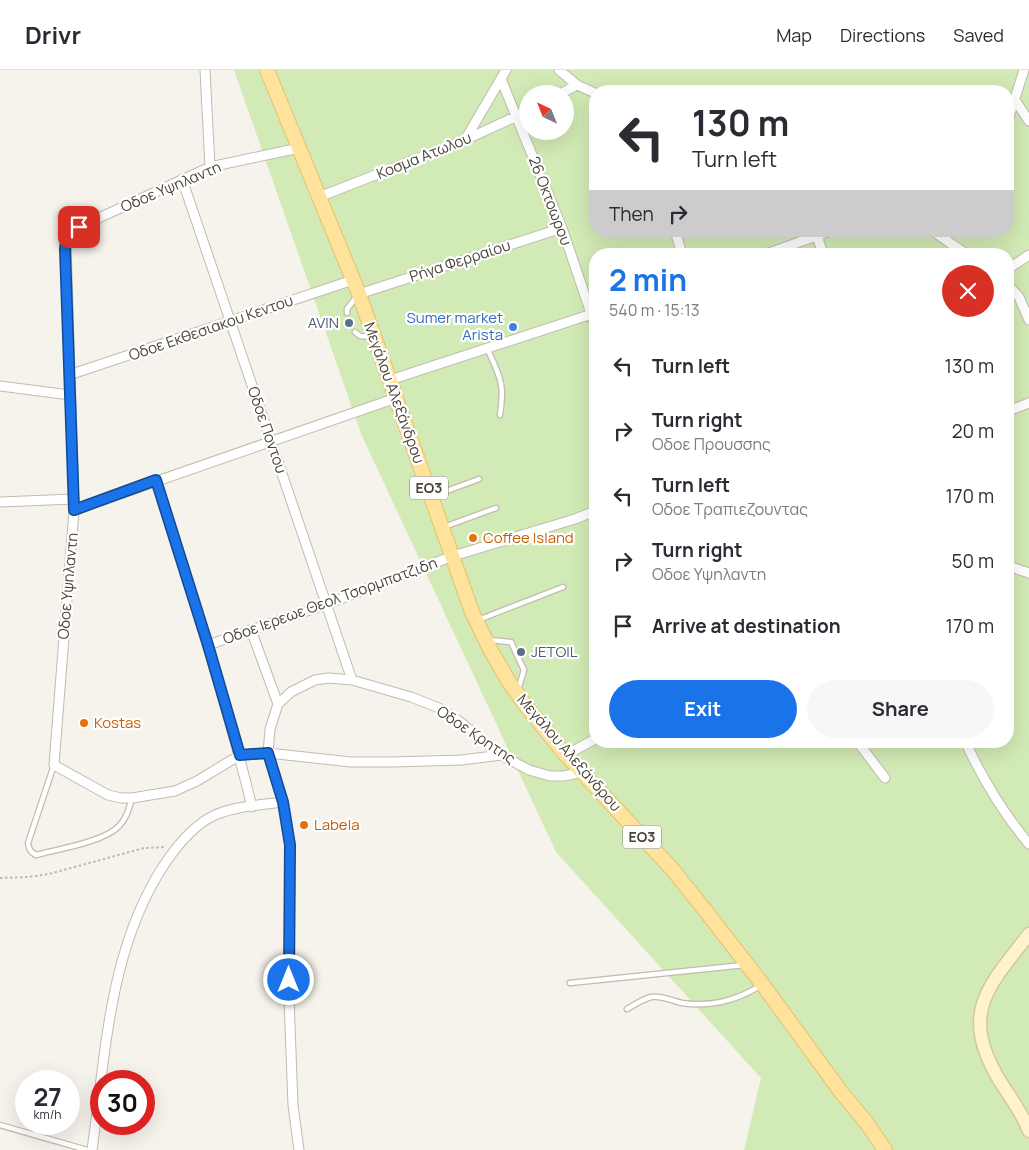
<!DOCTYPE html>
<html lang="en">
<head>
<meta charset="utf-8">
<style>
	:root { --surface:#fff; --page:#f7f7f7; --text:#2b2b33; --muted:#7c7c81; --line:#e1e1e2; --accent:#1a73e8 }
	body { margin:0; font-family:Manrope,sans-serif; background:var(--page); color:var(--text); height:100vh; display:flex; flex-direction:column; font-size:19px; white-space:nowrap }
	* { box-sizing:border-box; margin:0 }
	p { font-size:16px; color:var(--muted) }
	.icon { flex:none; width:28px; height:28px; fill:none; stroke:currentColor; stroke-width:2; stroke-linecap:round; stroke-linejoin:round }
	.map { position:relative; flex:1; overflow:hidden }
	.panel { position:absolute; left:589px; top:178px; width:425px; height:500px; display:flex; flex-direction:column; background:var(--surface); border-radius:20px; box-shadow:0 5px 20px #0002 }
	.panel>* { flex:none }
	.hud { position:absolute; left:589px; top:15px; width:425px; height:152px; border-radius:20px; box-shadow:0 5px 20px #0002; background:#fff; color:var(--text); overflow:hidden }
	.needle { width:32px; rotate:317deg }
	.buttons { position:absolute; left:519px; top:15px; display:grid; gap:10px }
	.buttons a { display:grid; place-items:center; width:55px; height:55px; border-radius:50%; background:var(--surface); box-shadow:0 5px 20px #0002; font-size:25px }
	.speed { position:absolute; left:15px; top:1000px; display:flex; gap:10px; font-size:25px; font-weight:700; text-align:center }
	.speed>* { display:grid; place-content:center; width:65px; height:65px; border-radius:50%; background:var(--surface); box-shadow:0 5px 20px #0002; line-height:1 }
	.speed small { font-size:12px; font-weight:400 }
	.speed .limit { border:8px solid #d22; background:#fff; color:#111 }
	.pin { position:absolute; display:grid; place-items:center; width:42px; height:42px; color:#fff; margin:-21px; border-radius:10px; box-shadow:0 2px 8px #0006 }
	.me { position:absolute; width:55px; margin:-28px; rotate:0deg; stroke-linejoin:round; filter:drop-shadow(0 0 4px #0008) }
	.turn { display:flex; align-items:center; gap:18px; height:105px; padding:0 20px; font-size:22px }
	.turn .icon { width:65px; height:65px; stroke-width:2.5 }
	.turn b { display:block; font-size:35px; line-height:42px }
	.then { display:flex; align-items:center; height:48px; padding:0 20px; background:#0003; gap:10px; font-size:19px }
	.round { display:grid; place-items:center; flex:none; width:52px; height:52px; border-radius:26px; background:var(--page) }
	.summary { display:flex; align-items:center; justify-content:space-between; height:85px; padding:0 20px }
	h1 { font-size:30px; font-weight:700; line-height:38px; color:var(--accent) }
	.button { display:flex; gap:10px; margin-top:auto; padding:10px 20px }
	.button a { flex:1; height:58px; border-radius:30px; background:var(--accent); color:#fff; font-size:20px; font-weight:700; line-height:58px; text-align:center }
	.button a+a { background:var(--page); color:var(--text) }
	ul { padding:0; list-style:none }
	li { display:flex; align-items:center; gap:15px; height:65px; padding:0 20px }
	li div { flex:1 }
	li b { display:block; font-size:19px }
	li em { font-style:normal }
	header { display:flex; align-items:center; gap:30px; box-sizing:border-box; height:70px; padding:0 25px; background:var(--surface); border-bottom:1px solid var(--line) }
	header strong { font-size:24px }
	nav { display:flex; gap:28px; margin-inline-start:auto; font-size:18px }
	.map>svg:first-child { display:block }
	.green { fill:#d2eab5; fill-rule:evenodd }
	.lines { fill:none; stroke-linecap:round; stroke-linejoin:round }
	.service-casing { stroke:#c2bbae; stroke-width:7 }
	.minor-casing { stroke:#c2bbae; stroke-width:11 }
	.secondary-casing { stroke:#d6c79b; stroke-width:15 }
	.primary-casing { stroke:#e6c16a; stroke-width:16 }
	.path { stroke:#c4b79f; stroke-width:2; stroke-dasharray:2.5 2.5; stroke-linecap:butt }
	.service { stroke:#fff; stroke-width:4.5 }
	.minor { stroke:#fff; stroke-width:9 }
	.secondary { stroke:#fff3cd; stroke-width:12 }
	.primary { stroke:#ffe39c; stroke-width:14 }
	.route-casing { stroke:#114b97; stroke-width:12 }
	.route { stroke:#1a73e8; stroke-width:9 }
	.service-dot { fill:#5c6f8a; stroke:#fff; stroke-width:2 }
	.shop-dot { fill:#3f7fe0; stroke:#fff; stroke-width:2 }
	.food-dot { fill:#e8710a; stroke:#fff; stroke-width:2 }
	.labels { text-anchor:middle; stroke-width:4.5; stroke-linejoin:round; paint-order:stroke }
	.shield { fill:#fff; stroke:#817c74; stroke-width:1 }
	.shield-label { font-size:14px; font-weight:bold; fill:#4b4439 }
	.street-label { font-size:15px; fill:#4b4439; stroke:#fff }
	.shop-label { font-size:15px; fill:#366cbe; stroke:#fff; text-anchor:end }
	.service-label { font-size:15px; fill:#4e5e75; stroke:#fff; text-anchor:end }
	.food-label { font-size:15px; fill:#c56008; stroke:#fff; text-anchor:start }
</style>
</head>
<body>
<header>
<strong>Drivr</strong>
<nav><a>Map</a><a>Directions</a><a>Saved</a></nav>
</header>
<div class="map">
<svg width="1029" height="1080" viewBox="0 0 1029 1080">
	<rect width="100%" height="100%" fill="#f6f3ec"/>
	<path class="green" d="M234,0h795v1080h-285l17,-72 -205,-226 -194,-416zM595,21h413v140h-413zM528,24h37v37h-37zM595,184h413v487h-413z"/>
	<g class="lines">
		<defs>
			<path id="service" d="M347,243v-4l11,-14
				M355,262l5,4 12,1
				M487,278c13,29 18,35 13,67
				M433,426l46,-17
				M444,457l52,-19
				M478,550l85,-33
				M490,570l21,2 13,28 -6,20
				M54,695l-26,78c1,6 2,9 8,12 22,-6 68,-13 83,-29 8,-8 10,-18 13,-28
				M570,913l174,-18
				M627,939c7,-4 16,-10 24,-12 11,-2 20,4 31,6 29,4 53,-2 78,-17
				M0,1055l87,25"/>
			<path id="minor" d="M205,0l5,97
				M559,0l18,15 18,8
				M501,9l61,149 33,97
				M560,24l17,-9
				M1015,30l14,21
				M1008,50l16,-50
				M465,70l41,-70
				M299,78l-89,19 -131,60 -9,6 -4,8 8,269 -20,255 54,30 13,3h11l43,-7 22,-10 43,-26 28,-2 83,9h41l70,-2 39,-5
				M182,109l170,501
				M319,127l146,-57 63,-29
				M675,161l7,23
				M933,161l33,23
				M817,166l6,18
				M766,184l64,-23
				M1008,199l21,-14
				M1008,215l11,12 10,23
				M359,224l203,-66
				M69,305l284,-95
				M390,310l205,-67
				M0,316l70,9
				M1008,341l21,-8
				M156,410c34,109 69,216 96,327
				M0,432l74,-3
				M74,440l322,-112
				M1008,496l21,7
				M251,560l27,74
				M208,575l119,-41 126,-48 122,-37 20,-8
				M857,671l28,37
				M965,671c17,37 38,72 64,103
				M566,685l29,-16
				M92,1080c14,-98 17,-204 74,-288 13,-19 29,-38 49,-47 21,-9 46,-10 68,-13
				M299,1080l-6,-45 -4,-106 1,-154 -7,-43 -15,-49 2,-24 8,-25 13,-12 24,-12 14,-2 23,2 59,17 28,11 20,13 42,34 28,15 21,6h14l19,-4"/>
			<path id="secondary" d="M1029,864c-41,53 -69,78 -31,144 11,18 24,34 31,53"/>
			<path id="primary" d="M267,0l92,224 113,318 18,37 19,33 17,24 40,49 107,115 35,44 55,71 78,107 25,30 19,28"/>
		</defs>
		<use href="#service" class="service-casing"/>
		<use href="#minor" class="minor-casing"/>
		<use href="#secondary" class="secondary-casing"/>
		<use href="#primary" class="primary-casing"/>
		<path class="path" d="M0,808l28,-1 21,-3 95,-26 20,-1"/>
		<use href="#service" class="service"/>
		<use href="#minor" class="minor"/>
		<use href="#secondary" class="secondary"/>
		<use href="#primary" class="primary"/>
	</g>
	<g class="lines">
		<defs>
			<path id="route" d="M79,157c-9,6 -13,11 -14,22l9,261 82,-30 52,165 32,110 28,-2 15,49 7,43 -1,135"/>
		</defs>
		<use href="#route" class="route-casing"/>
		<use href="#route" class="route"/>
	</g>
	<g class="service-dot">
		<circle cx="349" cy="253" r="5"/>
		<circle cx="521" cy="582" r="5"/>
	</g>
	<circle class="shop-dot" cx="513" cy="257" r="5"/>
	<g class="food-dot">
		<circle cx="473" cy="468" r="5"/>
		<circle cx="84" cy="653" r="5"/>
		<circle cx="304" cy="755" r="5"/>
	</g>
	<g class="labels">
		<g class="shield">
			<rect x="410" y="406.5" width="38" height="23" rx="4"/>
			<rect x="623" y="755.5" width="38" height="23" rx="4"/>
		</g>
		<g class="shield-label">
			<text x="429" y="423">ΕΟ3</text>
			<text x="642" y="772">ΕΟ3</text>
		</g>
		<g class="street-label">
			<text transform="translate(424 86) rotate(-22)" y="5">Κοσμα Ατωλου</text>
			<text transform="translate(171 117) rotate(-23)" y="5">Oδοε Υψηλαντη</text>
			<text transform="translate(550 131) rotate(69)" y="5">26 Οκτοωρου</text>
			<text transform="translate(460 191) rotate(-18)" y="5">Ρήγα Φερραίου</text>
			<text transform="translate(211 258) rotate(-19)" y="5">Oδοε Εκθεσιακου Κεντου</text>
			<text transform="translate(394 323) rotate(70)" y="5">Μεγάλου Αλεξάνδρου</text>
			<text transform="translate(267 360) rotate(71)" y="5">Oδοε Ποντου</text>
			<text transform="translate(68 516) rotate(-85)" y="5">Oδοε Υψηλαντη</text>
			<text transform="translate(330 531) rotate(-20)" y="5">Oδοε Ιερεωε Θεολ Τσορμπατζιδη</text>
			<text transform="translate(476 665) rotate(34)" y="5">Oδοε Κρητης</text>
			<text transform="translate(569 683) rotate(49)" y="5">Μεγάλου Αλεξάνδρου</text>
		</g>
		<g class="shop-label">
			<text x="503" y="253">Sumer market<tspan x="503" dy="17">Arista</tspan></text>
		</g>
		<g class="service-label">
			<text x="339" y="258">AVIN</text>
			<text x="531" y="587" text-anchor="start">JETOIL</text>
		</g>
		<g class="food-label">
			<text x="483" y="473">Coffee Island</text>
			<text x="94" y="658">Kostas</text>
			<text x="314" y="760">Labela</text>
		</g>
	</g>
</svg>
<div class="buttons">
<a><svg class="needle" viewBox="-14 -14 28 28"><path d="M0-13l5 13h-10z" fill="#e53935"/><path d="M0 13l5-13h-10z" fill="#7c7c81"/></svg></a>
</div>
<div class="speed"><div>27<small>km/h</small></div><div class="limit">30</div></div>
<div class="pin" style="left:79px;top:157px;background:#d93025"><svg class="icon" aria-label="arrive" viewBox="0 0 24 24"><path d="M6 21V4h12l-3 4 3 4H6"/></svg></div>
<svg class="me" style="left:289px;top:910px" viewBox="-20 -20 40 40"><circle r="17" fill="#1a73e8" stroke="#fff" stroke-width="3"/><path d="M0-11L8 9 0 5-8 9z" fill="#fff"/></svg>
<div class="hud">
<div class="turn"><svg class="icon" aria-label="left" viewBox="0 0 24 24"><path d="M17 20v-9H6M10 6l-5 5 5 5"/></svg><div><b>130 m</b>Turn left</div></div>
<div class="then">Then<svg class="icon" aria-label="right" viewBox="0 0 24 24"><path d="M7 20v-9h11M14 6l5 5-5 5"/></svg></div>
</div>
<section class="panel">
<div class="summary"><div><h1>2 min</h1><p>540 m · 15:13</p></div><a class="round" style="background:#d93025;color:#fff"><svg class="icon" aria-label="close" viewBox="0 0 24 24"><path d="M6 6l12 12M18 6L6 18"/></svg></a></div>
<ul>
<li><svg class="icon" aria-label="left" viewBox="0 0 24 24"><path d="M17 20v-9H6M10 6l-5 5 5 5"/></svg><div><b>Turn left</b></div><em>130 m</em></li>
<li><svg class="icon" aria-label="right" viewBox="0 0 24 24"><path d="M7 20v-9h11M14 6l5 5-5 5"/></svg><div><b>Turn right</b><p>Oδοε Προυσσης</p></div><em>20 m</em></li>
<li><svg class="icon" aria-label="left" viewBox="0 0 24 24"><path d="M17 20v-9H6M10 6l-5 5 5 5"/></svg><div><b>Turn left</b><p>Oδοε Τραπιεζουντας</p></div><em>170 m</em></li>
<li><svg class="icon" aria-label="right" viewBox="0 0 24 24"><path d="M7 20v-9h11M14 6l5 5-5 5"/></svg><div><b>Turn right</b><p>Oδοε Υψηλαντη</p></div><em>50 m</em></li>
<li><svg class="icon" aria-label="arrive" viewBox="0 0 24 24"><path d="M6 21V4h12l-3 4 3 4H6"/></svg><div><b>Arrive at destination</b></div><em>170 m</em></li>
</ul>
<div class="button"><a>Exit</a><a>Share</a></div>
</section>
</div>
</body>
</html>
